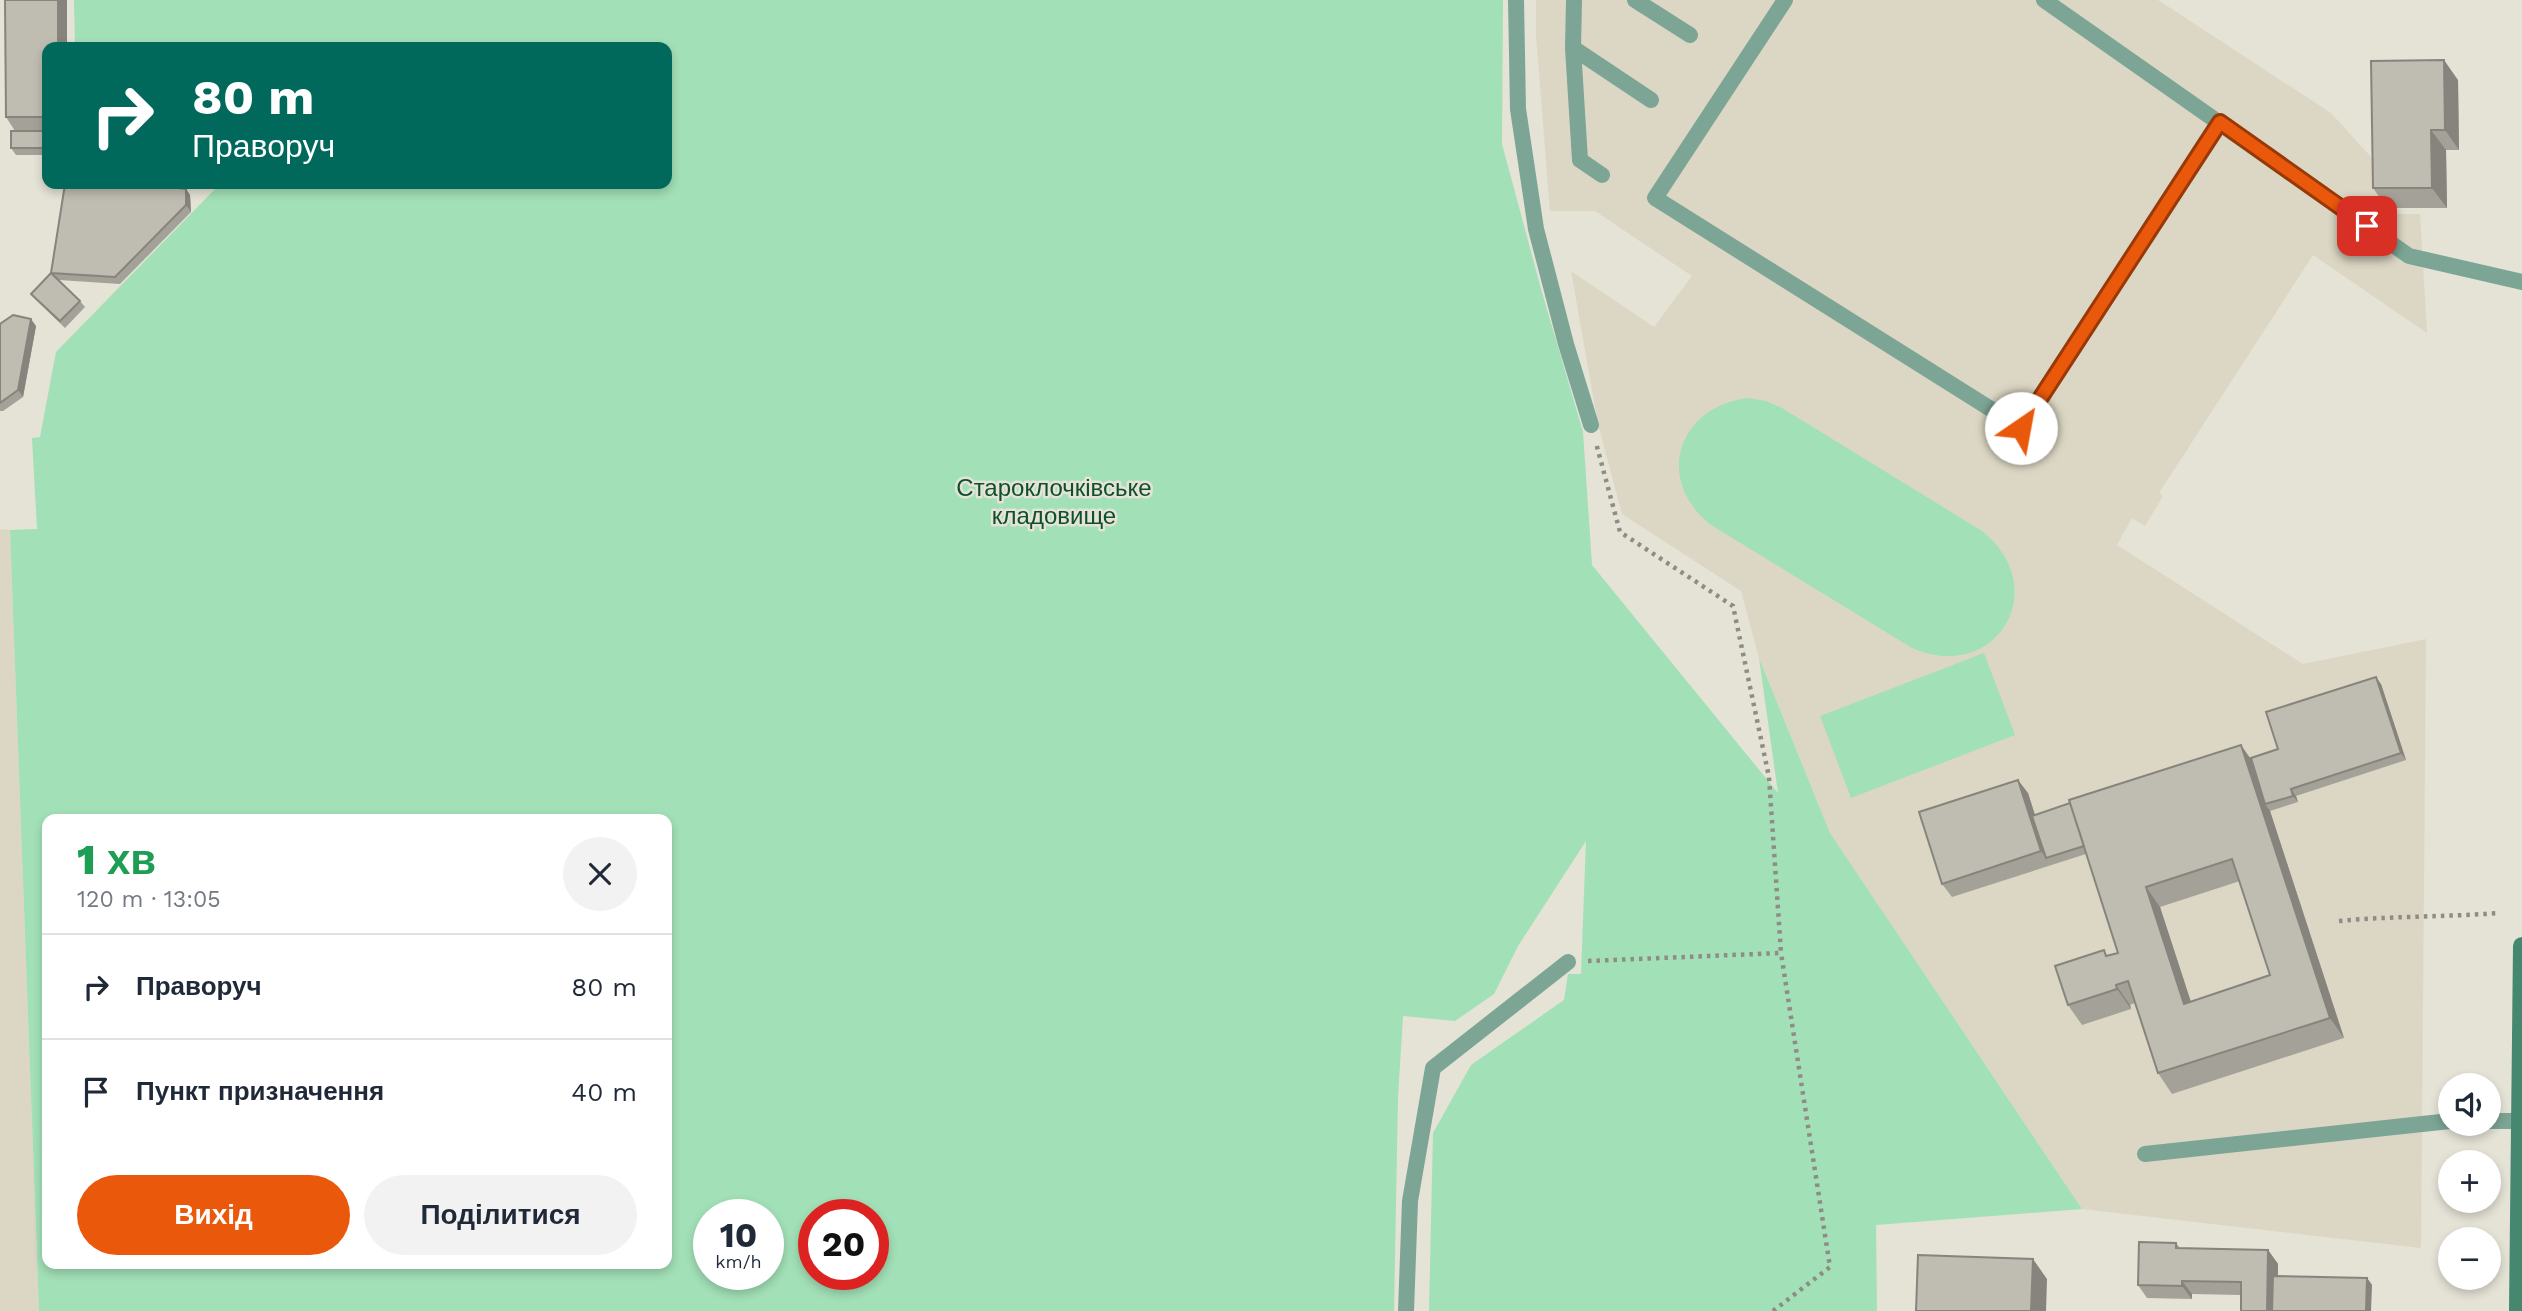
<!DOCTYPE html>
<html lang="uk">
<head>
<meta charset="utf-8">
<style>
	:root { --surface:#fff; --page:#f2f2f3; --text:#1f2937; --muted:#747a83; --line:#e0e1e3; --accent:#ea580c }
	body { margin:0; font-family:"Work Sans",sans-serif; background:var(--page); color:var(--text); height:100vh; display:flex; flex-direction:column; font-size:26px; white-space:nowrap }
	* { box-sizing:border-box; margin:0 }
	p { font-size:23px; color:var(--muted) }
	.icon { flex:none; width:38px; height:38px; fill:none; stroke:currentColor; stroke-width:2; stroke-linecap:round; stroke-linejoin:round }
	.map { position:relative; flex:1; overflow:hidden }
	.details { position:absolute; left:42px; top:814px; width:630px; height:455px; display:flex; flex-direction:column; background:var(--surface); border-radius:14px; box-shadow:0 4px 10px #0003 }
	.details>* { flex:none }
	.hud { position:absolute; left:42px; top:42px; width:630px; height:147px; border-radius:14px; box-shadow:0 4px 10px #0003; background:#00695c; color:#fff; overflow:hidden }
	.tools { position:absolute; left:2438px; top:1073px; display:grid; gap:14px }
	.tools a { display:grid; place-items:center; width:63px; height:63px; border-radius:50%; background:var(--surface); box-shadow:0 4px 10px #0003; font-size:35px }
	.speed { position:absolute; left:693px; top:1199px; display:flex; gap:14px; font-size:35px; font-weight:700; text-align:center }
	.speed>* { display:grid; place-content:center; width:91px; height:91px; border-radius:50%; background:var(--surface); box-shadow:0 4px 10px #0003; line-height:1 }
	.speed small { font-size:18px; font-weight:400 }
	.speed .limit { border:10px solid #d22; background:#fff; color:#111 }
	.pin { position:absolute; display:grid; place-items:center; width:60px; height:60px; color:#fff; margin:-30px; border-radius:14px; box-shadow:0 4px 10px #0006 }
	.me { position:absolute; width:77px; margin:-38px; rotate:33deg; stroke-linejoin:round; filter:drop-shadow(0 0 5px #0008) }
	.turn { display:flex; align-items:center; gap:24px; height:147px; padding:0 35px; font-size:32px }
	.turn .icon { width:91px; height:91px; stroke-width:2.5 }
	.turn b { display:block; font-size:49px; line-height:60px }
	.round { display:grid; place-items:center; flex:none; width:74px; height:74px; border-radius:37px; background:var(--page) }
	.summary { display:flex; align-items:center; justify-content:space-between; height:119px; padding:0 35px }
	h1 { font-size:42px; font-weight:800; line-height:52px; color:#1e9e55 }
	.cta { display:flex; gap:14px; margin-top:auto; padding:14px 35px }
	.cta a { flex:1; height:80px; border-radius:42px; background:var(--accent); color:#fff; font-size:28px; font-weight:800; line-height:80px; text-align:center }
	.cta a+a { background:var(--page); color:var(--text) }
	ul { padding:0; list-style:none }
	li { display:flex; align-items:center; gap:21px; height:105px; padding:0 35px; border-top:2px solid var(--line) }
	li div { flex:1 }
	li b { display:block; font-size:26px }
	li em { font-style:normal }
	.map>svg:first-child { display:block }
	.built { fill:#dcd7c4 }
	.green { fill:#a2e0b7; fill-rule:evenodd }
	.lines { fill:none; stroke-linecap:round; stroke-linejoin:round }
	.path { stroke:#8e8c84; stroke-width:4.5; stroke-dasharray:3.5 5; stroke-linecap:butt }
	.lane { stroke:#7ca595; stroke-width:16 }
	.secondary { stroke:#468770; stroke-width:18 }
	.wall { fill:#a4a298; fill-rule:evenodd }
	.shaded-wall { fill:#86847c }
	.building { fill:#bfbcb1; stroke:#86847c; stroke-width:2; fill-rule:evenodd }
	.route-casing { stroke:#983908; stroke-width:18 }
	.route { stroke:#ea580c; stroke-width:12 }
	.labels { text-anchor:middle; stroke-width:5; stroke-linejoin:round; paint-order:stroke }
	.park-label { font-size:24px; fill:#0e502e; stroke:#e5e2d6 }
</style>
</head>
<body>
<div class="map">
<svg width="2522" height="1311" viewBox="0 0 2522 1311">
	<rect width="100%" height="100%" fill="#e5e2d6"/>
	<path class="built" d="M1536,0h622l173,113 51,56 3,45h35l7,119 -114,-78 -154,238 4,3 -18,30 -13,-8 -15,27 186,119 123,-25 -5,609 -339,-39 -252,-376 -71,-175 -18,-67 -119,-77 -24,-90 -27,-153 83,56 38,-51 -97,-65h-45l-14,-175z
		M0,529l10,1 29,781h-39z"/>
	<path class="green" d="M74,0h1429l-1,144 39,145 42,143 9,133 186,228 -19,-135 71,175 252,376 -206,16 1,86h-448l4,-178 38,-68 93,-65 4,-26h13l5,-133 -68,105 -24,48 -39,27 -52,-5 -5,81 -4,214h-1355l-29,-781 27,-1 -5,-91 8,-1 16,-85 164,-168h447v-137h-592zM47,819h620v445h-620zM709,1214h59v60h-59zM814,1214h59v60h-59z
		M1748,398l18,3 16,7 200,123c72,57 14,154 -70,117l-201,-123c-57,-45 -34,-118 37,-127z
		M1984,653l31,82 -164,63 -31,-82z"/>
	<g class="lines">
		<path class="path" d="M2339,921c53,-5 107,-4 161,-8
			M1588,961l193,-8 -12,-176 -36,-171 -113,-74 -24,-89
			M1773,1311l57,-44 -49,-314"/>
		<path class="lane" d="M1516,0l2,109 18,120 30,115 25,81
			M1574,0l-1,48 7,112 22,15
			M1635,0l55,35
			M1785,0l-130,198 366,230 199,-306
			M2044,0l365,256 113,26
			M1573,48l78,52
			M2488,1121h32
			M2145,1154l305,-33
			M1406,1311l4,-110 23,-133 135,-106"/>
		<path class="secondary" d="M2518,1311l4,-365"/>
	</g>
	<path class="wall" d="M5,0h62v47h-20v84h-32l-9,-14z
		M2458,80l1,70h-13l1,58h-60l-14,-20z
		M47,131v24h-31l-5,-7z
		M186,189l4,6 1,17 -71,72 -61,-4 21,21 5,6 -20,21 -29,-28 -5,-6 20,-21z
		M0,324l36,2 -13,71 -20,14h-3z
		M2381,684l25,76 -110,36 2,6 -28,9 74,227 -172,56 -14,-21 -23,-70 -5,2 1,4 -49,16 -14,-20 40,-49 10,-3 -32,-99 -134,43 -10,-13 86,-91 7,22 216,-57 27,-9zM2240,881l30,94 -79,27 -31,-95z
		M2176,1243l4,5 88,2 10,14v13l89,1 5,7 -131,10 -49,-1v5l-45,-1 -9,-13z"/>
	<path class="shaded-wall" d="M58,0h9v47h-9z
		M2444,60l14,20 1,70 -14,-20z
		M2431,130l15,20 1,58 -15,-20z
		M186,189l4,6 1,17 -5,-7z
		M31,319l5,7 -13,71 -5,-7z
		M2376,677l5,7 25,76 -5,-7z
		M2241,745l14,20 10,39 5,7 74,227 -14,-20z
		M2018,780l10,13 20,64 -2,1 -5,-7z
		M2291,789l5,7 2,6 -5,-6z
		M2146,887l14,20 38,117 -14,-20z
		M2116,985l14,20 1,4 -14,-20z
		M2268,1250l10,14 -1,47h-10z
		M2033,1259l14,20 -1,32h-15z
		M2367,1278l5,7 -1,26h-5z
		M2182,1281l10,13v5l-10,-13z"/>
	<path class="building" d="M5,0h53v47h-11v70h-41z
		M2444,60l1,70h-14l1,58h-59l-2,-127z
		M11,131h36v17h-36z
		M65,184h81l40,5v16l-71,72 -64,-4z
		M51,273l29,28 -20,20 -29,-27z
		M13,315l18,4 -13,71 -18,13v-79z
		M2376,677l25,76 -110,36 2,7 -28,8 -14,-46 27,-9 -12,-37z
		M2241,745l89,273 -172,55 -30,-92 -12,4 1,4 -49,16 -13,-39 49,-16 2,6 12,-3 -49,-153zM2232,859l38,116 -86,29 -38,-117z
		M2018,780l23,71 -99,33 -23,-72z
		M2070,803l14,43 -38,12 -14,-42z
		M2139,1242l37,1v5l92,2 -1,61h-26v-29l-59,-1v5l-44,-1z
		M1918,1255l115,4 -2,52h-115z
		M2273,1276l94,2 -1,33h-94z"/>
	<g class="lines">
		<defs>
			<path id="route" d="M2021,428l199,-306 147,104"/>
		</defs>
		<use href="#route" class="route-casing"/>
		<use href="#route" class="route"/>
	</g>
	<g class="labels">
		<g class="park-label">
			<text x="1054" y="496">Староклочківське<tspan x="1054" dy="28">кладовище</tspan></text>
		</g>
	</g>
</svg>
<div class="tools">
<a><svg class="icon" aria-label="sound" viewBox="0 0 24 24"><path d="M4 9h4l5-4v14l-5-4H4zM17 9q2 3 0 6"/></svg></a>
<a>+</a>
<a>−</a>
</div>
<div class="speed"><div>10<small>km/h</small></div><div class="limit">20</div></div>
<div class="pin" style="left:2367px;top:226px;background:#d93025"><svg class="icon" aria-label="arrive" viewBox="0 0 24 24"><path d="M6 21V4h12l-3 4 3 4H6"/></svg></div>
<svg class="me" style="left:2021px;top:428px" viewBox="-20 -20 40 40"><circle r="19" fill="#fff"/><path d="M0-13L10 11 0 6-10 11z" fill="#ea580c"/></svg>
<div class="hud">
<div class="turn"><svg class="icon" aria-label="right" viewBox="0 0 24 24"><path d="M7 20v-9h11M14 6l5 5-5 5"/></svg><div><b>80 m</b>Праворуч</div></div>
</div>
<section class="details">
<div class="summary"><div><h1>1 хв</h1><p>120 m · 13:05</p></div><a class="round"><svg class="icon" aria-label="close" viewBox="0 0 24 24"><path d="M6 6l12 12M18 6L6 18"/></svg></a></div>
<ul>
<li><svg class="icon" aria-label="right" viewBox="0 0 24 24"><path d="M7 20v-9h11M14 6l5 5-5 5"/></svg><div><b>Праворуч</b></div><em>80 m</em></li>
<li><svg class="icon" aria-label="arrive" viewBox="0 0 24 24"><path d="M6 21V4h12l-3 4 3 4H6"/></svg><div><b>Пункт призначення</b></div><em>40 m</em></li>
</ul>
<div class="cta"><a>Вихід</a><a>Поділитися</a></div>
</section>
</div>
</body>
</html>
